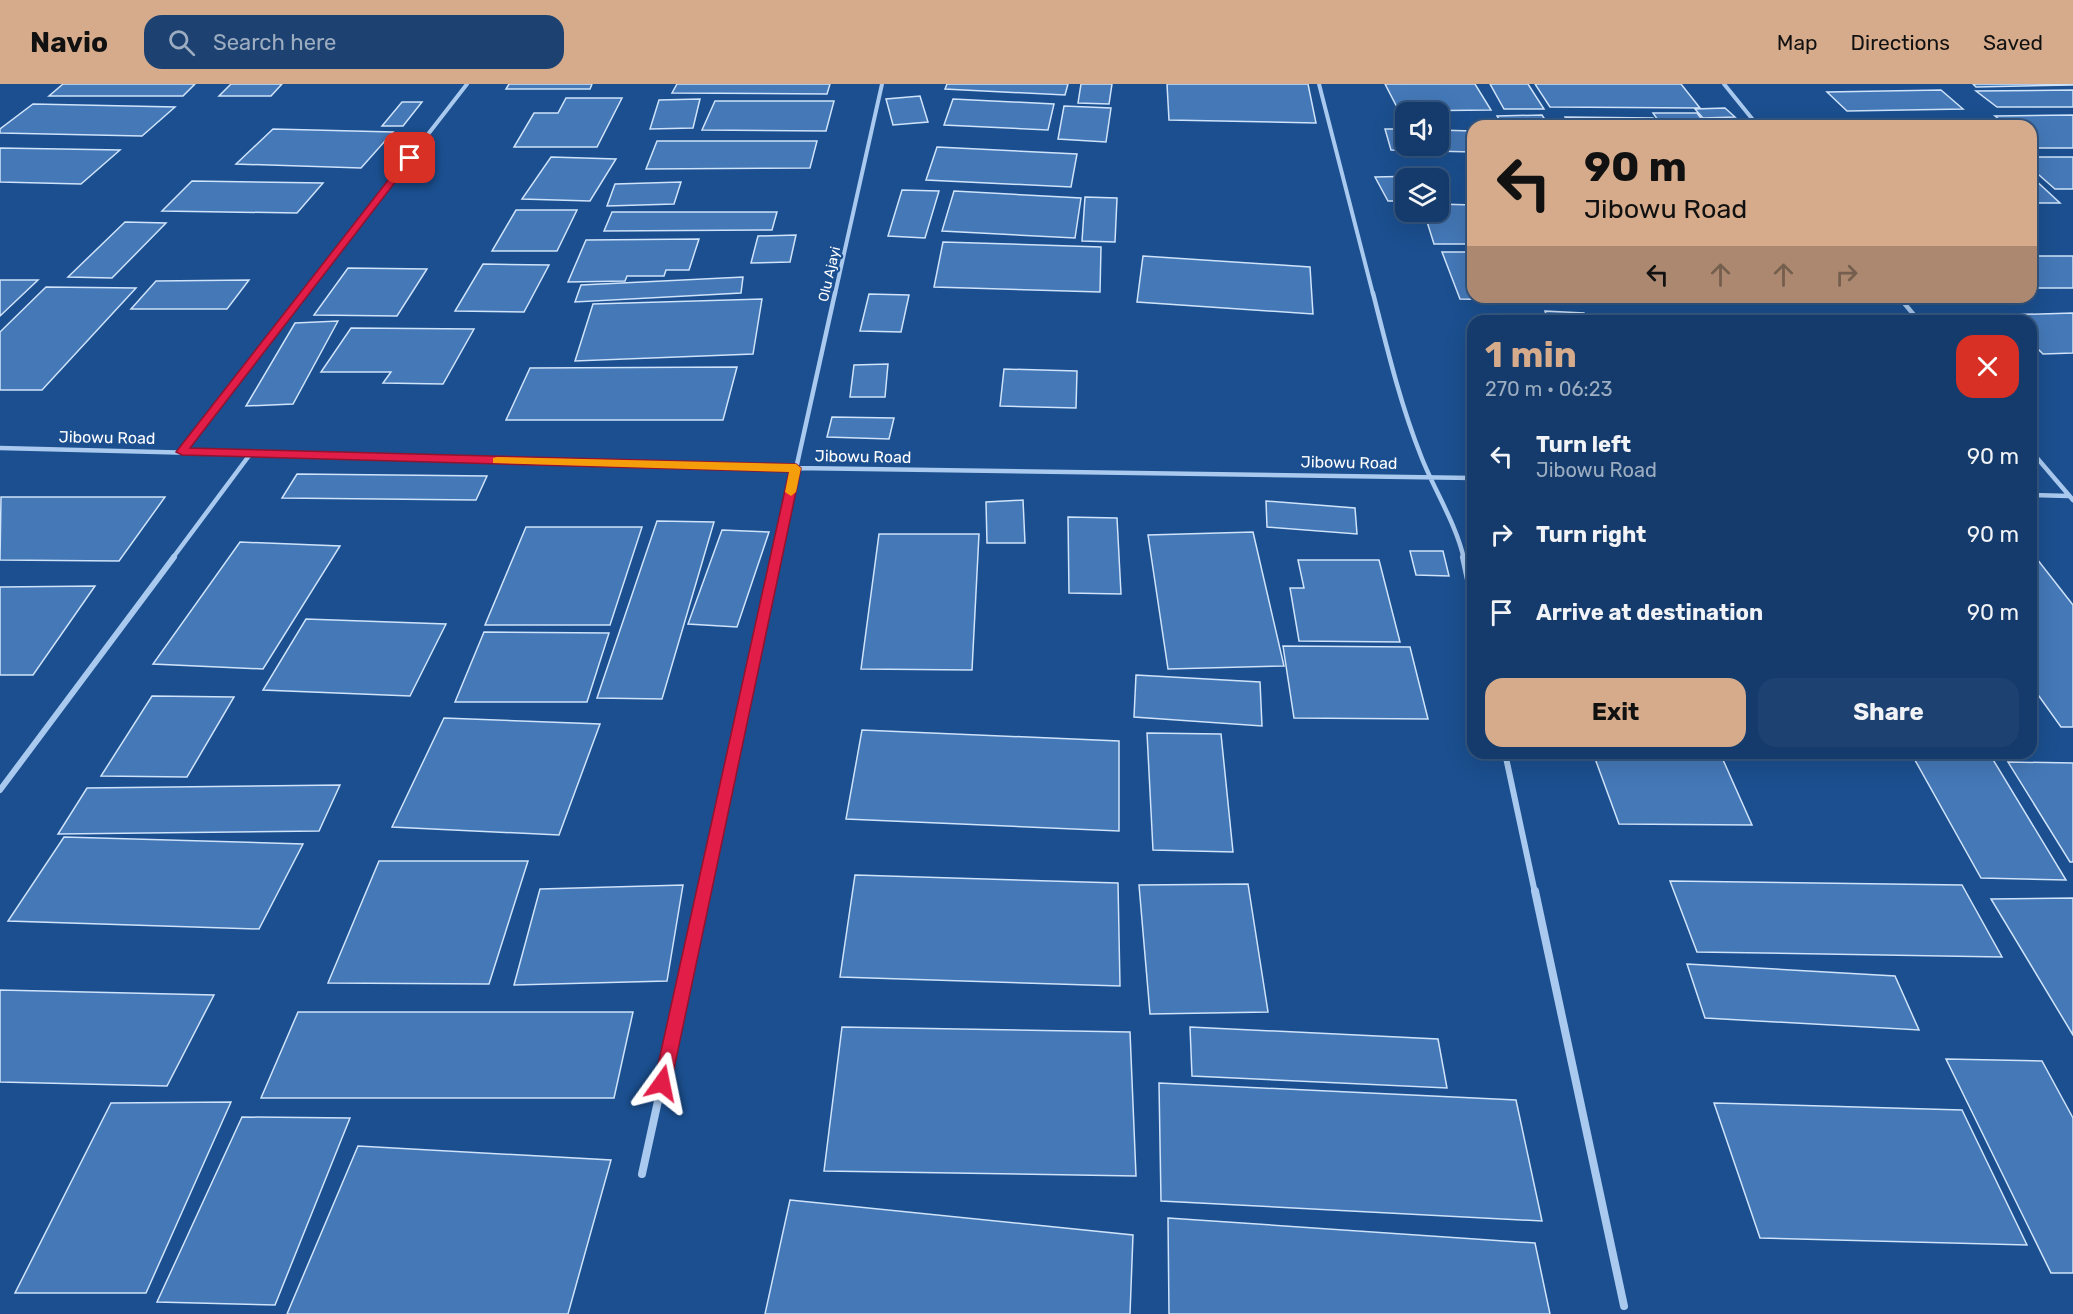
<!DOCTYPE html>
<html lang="en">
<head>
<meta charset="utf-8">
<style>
	:root { --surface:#143b6b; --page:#1d4271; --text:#f1f3f6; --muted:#9dadc1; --line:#33557e; --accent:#d6ab8b }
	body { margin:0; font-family:Rubik,sans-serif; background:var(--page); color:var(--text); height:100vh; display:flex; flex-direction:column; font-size:22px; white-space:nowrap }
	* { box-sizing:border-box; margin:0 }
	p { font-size:20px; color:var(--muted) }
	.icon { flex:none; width:33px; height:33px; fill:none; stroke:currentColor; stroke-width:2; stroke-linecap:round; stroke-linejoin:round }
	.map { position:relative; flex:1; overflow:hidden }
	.details { position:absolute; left:1467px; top:231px; width:570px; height:444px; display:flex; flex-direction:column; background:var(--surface); border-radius:18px; box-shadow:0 6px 24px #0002,0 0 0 2px var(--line) }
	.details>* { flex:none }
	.banner { position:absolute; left:1467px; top:36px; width:570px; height:183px; border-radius:18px; box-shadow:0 6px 24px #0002,0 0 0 2px var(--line); background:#d6ab8b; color:#111; overflow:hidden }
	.controls { position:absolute; left:1395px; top:18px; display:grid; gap:12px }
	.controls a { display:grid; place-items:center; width:54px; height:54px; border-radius:12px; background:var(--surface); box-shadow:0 6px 24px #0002,0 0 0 2px var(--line); font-size:30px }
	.pin { position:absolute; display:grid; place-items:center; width:51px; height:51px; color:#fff; margin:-26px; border-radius:12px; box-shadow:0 3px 9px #0006 }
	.me { position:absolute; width:66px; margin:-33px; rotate:12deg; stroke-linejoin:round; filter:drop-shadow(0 0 4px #0008) }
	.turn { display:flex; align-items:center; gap:21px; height:126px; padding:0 18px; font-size:27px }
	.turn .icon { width:78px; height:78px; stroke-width:2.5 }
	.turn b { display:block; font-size:42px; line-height:51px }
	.lanes { display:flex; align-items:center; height:57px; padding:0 18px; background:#0003; justify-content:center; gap:30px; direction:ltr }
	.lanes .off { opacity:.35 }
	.round { display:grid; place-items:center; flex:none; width:63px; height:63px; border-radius:18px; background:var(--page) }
	.headline { display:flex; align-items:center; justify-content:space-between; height:102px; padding:0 18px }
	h1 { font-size:36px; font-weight:700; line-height:45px; color:var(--accent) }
	.cta { display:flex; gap:12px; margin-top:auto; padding:12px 18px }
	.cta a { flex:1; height:69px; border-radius:18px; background:var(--accent); color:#111; font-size:24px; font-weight:700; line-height:69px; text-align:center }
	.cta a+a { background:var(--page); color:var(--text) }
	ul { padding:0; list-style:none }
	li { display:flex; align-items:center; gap:18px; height:78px; padding:0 18px }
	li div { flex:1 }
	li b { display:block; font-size:22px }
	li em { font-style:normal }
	header { display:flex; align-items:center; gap:36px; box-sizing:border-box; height:84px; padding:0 30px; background:var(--accent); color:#111 }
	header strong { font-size:28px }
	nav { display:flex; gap:33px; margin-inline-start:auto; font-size:21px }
	.search { width:420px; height:54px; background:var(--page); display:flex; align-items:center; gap:15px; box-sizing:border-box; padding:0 21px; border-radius:18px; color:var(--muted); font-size:22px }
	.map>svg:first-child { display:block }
	.building { fill:#4478b7; stroke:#cfe3fa; stroke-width:1.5 }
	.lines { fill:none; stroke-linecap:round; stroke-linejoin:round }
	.minor-far3 { stroke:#a9c9ee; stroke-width:4 }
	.minor-far2 { stroke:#a9c9ee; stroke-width:4.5 }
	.minor-far1 { stroke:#a9c9ee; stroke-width:6 }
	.minor { stroke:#a9c9ee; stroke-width:8 }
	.route { fill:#e11d48; stroke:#92132f; stroke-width:1.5 }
	.slow { fill:#f59e0b }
	.labels { text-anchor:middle; stroke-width:4.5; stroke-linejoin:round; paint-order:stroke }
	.far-street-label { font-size:14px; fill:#fff; stroke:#1b4f8f }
	.street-label { font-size:16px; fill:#fff; stroke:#1b4f8f }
</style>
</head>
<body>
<header>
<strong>Navio</strong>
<div class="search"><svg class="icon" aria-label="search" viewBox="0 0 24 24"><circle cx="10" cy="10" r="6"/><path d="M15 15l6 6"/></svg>Search here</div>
<nav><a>Map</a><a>Directions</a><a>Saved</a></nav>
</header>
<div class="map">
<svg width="2073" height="1230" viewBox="0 0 2073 1230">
	<rect width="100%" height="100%" fill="#1b4f8f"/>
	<path class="building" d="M63,0h132l-12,12h-134z
		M231,0h51l-11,12h-52z
		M509,0h83l-2,5h-84z
		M677,0h153l-3,10 -155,-1z
		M947,0h121l-3,11 -120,-6z
		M1081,0h31l-3,20 -31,-1z
		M1167,0h141l8,39 -147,-3z
		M1385,0h90l16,26 -92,1z
		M1490,0h38l16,25h-40z
		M1535,0h146l19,24 -150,-1z
		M1973,0h100v1l-97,2z
		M1941,6l22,19 -116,2 -20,-19z
		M2073,6v17h-76l-21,-16z
		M920,12l8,26 -35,3 -7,-26z
		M566,14h56l-25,49h-83l20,-34h24z
		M700,15l-7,29 -43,1 9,-29z
		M953,15l101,5 -6,26 -104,-5z
		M715,17h119l-8,30 -124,-1z
		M402,18h20l-19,24h-21z
		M33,20l142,3 -33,29 -142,-3v-4z
		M1064,22l47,2 -5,34 -48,-3z
		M1725,24l10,9 -32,1 -8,-9z
		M1653,29h44l10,13h-45z
		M1542,31l7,11h-46l-6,-10z
		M2073,31v33h-38l-4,-3v-19h-23l-13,-10z
		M1565,33l88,1 6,8h-89z
		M1799,39h118l3,3h-119z
		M273,45l120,3 -32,36 -125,-4z
		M1385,45h21v17h32v-16l35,1v21l-82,-2z
		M657,57h160l-7,27 -164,1z
		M937,63l140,7 -6,33 -145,-7z
		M0,64l120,2 -39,34 -81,-2z
		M551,73l65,2 -26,42 -68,-2z
		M2031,73h42v32h-18l-24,-21z
		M1421,92l1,2h-16v23h-18l-13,-24z
		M2031,92l29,27h-29z
		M192,97l131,2 -26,30 -135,-2z
		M681,98l-7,22 -67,2 8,-22z
		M902,106l37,1 -14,47 -37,-2z
		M954,107l127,7 -6,40 -133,-7z
		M1085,113l32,1 -2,44 -33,-1z
		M1438,120l35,1v39h-39l-10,-32h14z
		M516,126h61l-20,41h-65z
		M612,128h165l-5,18 -168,1z
		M125,138l41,1 -54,55 -44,-1z
		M796,151l-6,27 -39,1 7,-27z
		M699,155l-10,31h-23l-2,6h-37l-2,5 -57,1 18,-42z
		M943,158l158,5 -1,45 -166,-5z
		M1442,168h31v45h138l3,5 -154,-3z
		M1143,172l167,11 3,47 -176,-12z
		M2031,172h42v32h-42z
		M483,180l66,1 -25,47 -69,-1z
		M348,184l79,1 -30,47 -83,-1z
		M743,193l-2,16 -166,9 6,-17z
		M0,196h38l-38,36z
		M249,196l-22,29h-96l25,-28z
		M46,203l90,1 -94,102h-42v-58z
		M869,210l40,1 -8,37 -41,-1z
		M762,215l-9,55 -178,7 18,-57z
		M1545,227l39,2 4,8h-40z
		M2073,229v40l-30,1 -12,-12v-21h-23l-6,-6z
		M1775,232h98l4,5h-99z
		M338,237l-45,83 -47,2 49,-83z
		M351,244l123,1 -31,55 -60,-1 8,-11h-70z
		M888,280l-3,33h-35l4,-32z
		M737,283l-14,53h-217l24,-52z
		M1004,285l73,2 -1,37 -76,-2z
		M832,333l62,1 -5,21 -62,-2z
		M297,390l190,2 -11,24 -194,-2z
		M1,413h164l-46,64 -119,-1z
		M1023,416l2,43h-38l-1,-41z
		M1266,417l89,7 2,26 -90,-7z
		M1068,433l49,1 4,76 -52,-1z
		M657,437l57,1 -52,177 -65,-1z
		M526,443h116l-32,98h-125z
		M722,446l47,2 -32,95 -49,-3z
		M1253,448l31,134 -116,3 -20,-134z
		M879,450h100l-7,136 -111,-1z
		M240,458l100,4 -77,123 -110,-5z
		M1410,467h33l6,25 -33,-1z
		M2031,475h6l36,46v122h-12l-30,-42z
		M1298,476h81l21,82 -101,-1 -9,-53h14z
		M95,502l-62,89h-33v-88z
		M306,535l140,5 -36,72 -147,-6z
		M484,548l125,1 -22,69h-132z
		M1283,562l127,1 18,72 -134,-1z
		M1136,591l124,7 2,44 -128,-9z
		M152,612l82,1 -47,80 -86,-1z
		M444,634l156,6 -41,111 -167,-8z
		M862,646l257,11v90l-273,-12z
		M1147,649l74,1 12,118 -80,-2z
		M1593,669h127l32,72 -133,-1z
		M1911,669h78l77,127 -85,-2z
		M2008,678l65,1v99h-3z
		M340,701l-21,46 -261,3 29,-46z
		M64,753l239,7 -44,85 -251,-8z
		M379,777h149l-39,123 -161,-1z
		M855,791l263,8 2,103 -280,-9z
		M1670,797l292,4 40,72 -305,-5z
		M1248,800l20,128 -118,2 -11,-129z
		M683,801l-16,96 -153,4 26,-96z
		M2073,814v137l-82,-136z
		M1687,880l208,12 24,54 -214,-12z
		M0,906l214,5 -47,91 -167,-4z
		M298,928h335l-19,86h-353z
		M842,943l288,5 6,144 -312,-5z
		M1190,943l248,12 9,49 -255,-12z
		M1946,975l96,2 31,57v155h-22z
		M1159,999l357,17 26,121 -381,-20z
		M231,1018l-85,191h-131l96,-190z
		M1714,1019l248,7 65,135 -267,-7z
		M242,1033l108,1 -75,187 -118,-3z
		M358,1062l253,14 -43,154h-281z
		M790,1116l343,35 -3,79h-365z
		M1168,1134l367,25 15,71h-381z"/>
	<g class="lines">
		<path class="minor-far3" d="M1319,0l54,210
			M1724,0l34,42
			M304,210l163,-210
			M835,210l47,-210"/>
		<path class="minor-far2" d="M1373,209c14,55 27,110 48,163 13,34 35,67 43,103
			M1899,213l20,24
			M0,364l796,20 677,10
			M182,367l123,-158
			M2031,367l42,49
			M2031,411l38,1
			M172,475l79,-106
			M776,475l59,-266"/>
		<path class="minor-far1" d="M1463,473l10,46
			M1505,669l30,140
			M0,706l174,-233
			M703,809l74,-336"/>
		<path class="minor" d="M1535,807l89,415
			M642,1090l62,-283"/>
	</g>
	<path class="route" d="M410,71l4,3 -1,1 -223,289 606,16 5,4 -130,615 -3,6 -6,2 -6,-2 -2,-6 135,-611 -607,-17 -6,-3 231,-296z"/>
	<path class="slow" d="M497,373l299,7 5,4 -5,24 -5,4 -6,-4 4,-20 -296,-9v-5z"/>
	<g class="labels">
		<g class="far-street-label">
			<text transform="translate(829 190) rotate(-77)" y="5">Olu Ajayi</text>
		</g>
		<g class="street-label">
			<text transform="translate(107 353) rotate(1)" y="6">Jibowu Road</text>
			<text transform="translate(863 372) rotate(1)" y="6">Jibowu Road</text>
			<text transform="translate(1349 378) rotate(1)" y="6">Jibowu Road</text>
		</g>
	</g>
</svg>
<div class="controls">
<a><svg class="icon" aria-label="sound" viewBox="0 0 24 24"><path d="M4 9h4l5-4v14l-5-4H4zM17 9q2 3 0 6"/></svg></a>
<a><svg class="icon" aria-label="layers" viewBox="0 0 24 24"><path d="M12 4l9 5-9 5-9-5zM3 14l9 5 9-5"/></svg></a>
</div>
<div class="pin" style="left:410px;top:74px;background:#d93025"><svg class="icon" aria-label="arrive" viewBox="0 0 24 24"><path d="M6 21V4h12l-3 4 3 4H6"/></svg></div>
<svg class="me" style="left:662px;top:999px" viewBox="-20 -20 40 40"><path d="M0-17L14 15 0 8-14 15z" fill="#e11d48" stroke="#fff" stroke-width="4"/></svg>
<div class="banner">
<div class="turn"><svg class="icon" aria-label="left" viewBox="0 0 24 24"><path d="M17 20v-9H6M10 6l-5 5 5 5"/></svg><div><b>90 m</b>Jibowu Road</div></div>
<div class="lanes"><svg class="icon" aria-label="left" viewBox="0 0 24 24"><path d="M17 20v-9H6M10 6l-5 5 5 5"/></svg><svg class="icon off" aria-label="ahead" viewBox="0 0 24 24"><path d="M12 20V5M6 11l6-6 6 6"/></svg><svg class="icon off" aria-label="ahead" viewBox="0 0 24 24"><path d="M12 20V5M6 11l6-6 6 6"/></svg><svg class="icon off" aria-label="right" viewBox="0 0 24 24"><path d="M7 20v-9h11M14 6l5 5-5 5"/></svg></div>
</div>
<section class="details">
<div class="headline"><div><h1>1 min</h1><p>270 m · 06:23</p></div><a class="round" style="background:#d93025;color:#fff"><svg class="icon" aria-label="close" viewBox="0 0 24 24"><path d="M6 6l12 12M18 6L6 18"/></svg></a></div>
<ul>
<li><svg class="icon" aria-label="left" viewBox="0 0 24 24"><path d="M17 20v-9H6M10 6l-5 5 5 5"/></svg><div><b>Turn left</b><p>Jibowu Road</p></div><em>90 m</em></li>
<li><svg class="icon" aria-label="right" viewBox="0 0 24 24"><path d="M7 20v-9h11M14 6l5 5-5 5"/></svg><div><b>Turn right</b></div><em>90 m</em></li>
<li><svg class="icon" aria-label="arrive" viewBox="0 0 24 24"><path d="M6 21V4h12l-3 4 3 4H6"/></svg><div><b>Arrive at destination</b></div><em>90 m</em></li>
</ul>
<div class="cta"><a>Exit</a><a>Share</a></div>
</section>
</div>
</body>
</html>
